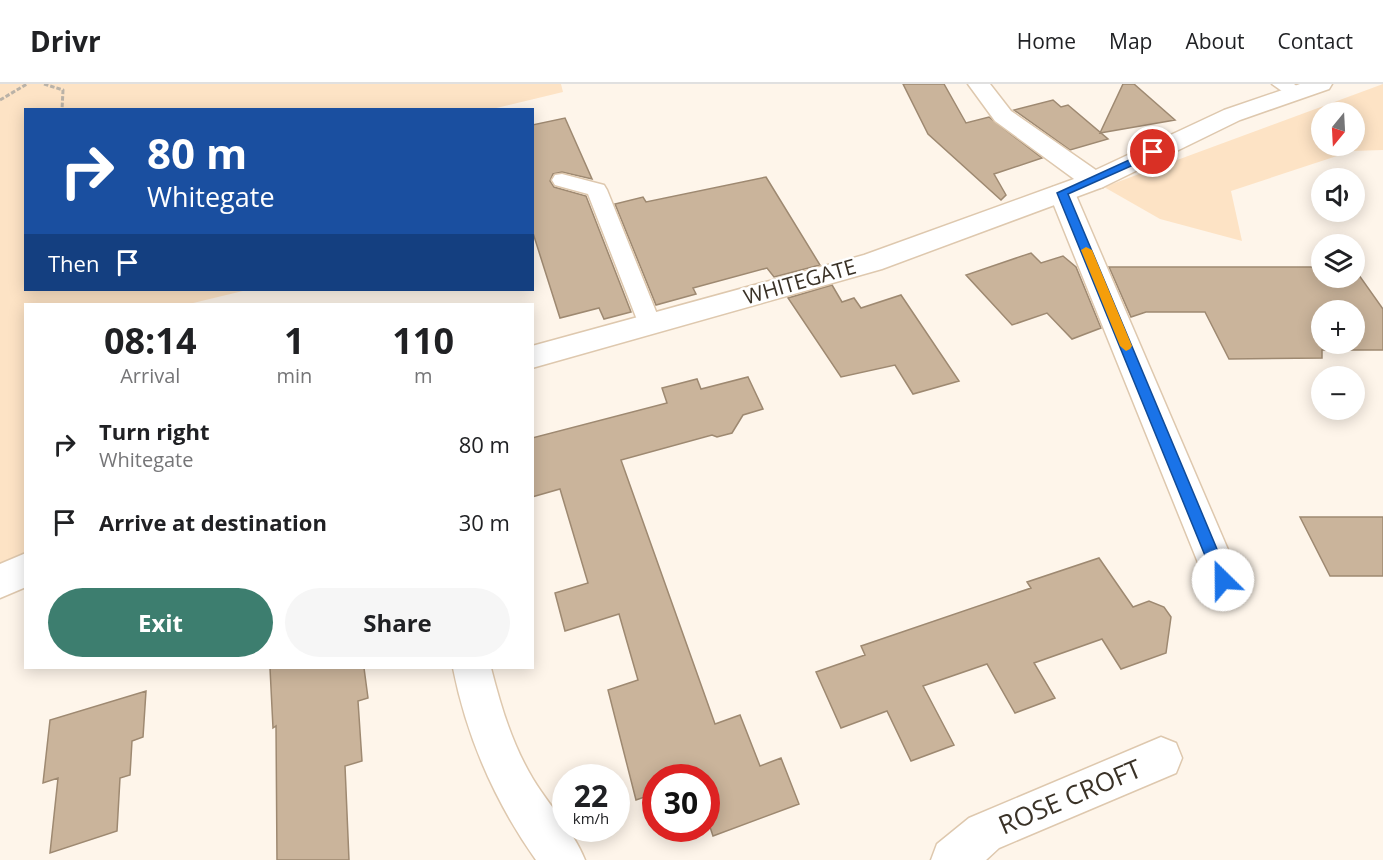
<!DOCTYPE html>
<html lang="en">
<head>
<meta charset="utf-8">
<style>
	:root { --surface:#fff; --page:#f6f6f6; --text:#202124; --muted:#757577; --line:#e0e0e0; --accent:#3d7e6f }
	body { margin:0; font-family:"Open Sans",sans-serif; background:var(--page); color:var(--text); height:100vh; display:flex; flex-direction:column; font-size:22px; white-space:nowrap }
	* { box-sizing:border-box; margin:0 }
	p { font-size:20px; color:var(--muted) }
	.icon { flex:none; width:33px; height:33px; fill:none; stroke:currentColor; stroke-width:2; stroke-linecap:round; stroke-linejoin:round }
	.map { position:relative; flex:1; overflow:hidden }
	.drawer { position:absolute; left:24px; top:219px; width:510px; height:366px; display:flex; flex-direction:column; background:var(--surface); border-radius:0px; box-shadow:0 3px 15px #0003 }
	.drawer>* { flex:none }
	.hud { position:absolute; left:24px; top:24px; width:510px; height:183px; border-radius:0px; box-shadow:0 3px 15px #0003; background:#1a4fa0; color:#fff; overflow:hidden }
	.needle { width:39px; rotate:198deg }
	.buttons { position:absolute; left:1311px; top:18px; display:grid; gap:12px }
	.buttons a { display:grid; place-items:center; width:54px; height:54px; border-radius:50%; background:var(--surface); box-shadow:0 3px 15px #0003; font-size:30px }
	.speed { position:absolute; left:552px; top:680px; display:flex; gap:12px; font-size:30px; font-weight:700; text-align:center }
	.speed>* { display:grid; place-content:center; width:78px; height:78px; border-radius:50%; background:var(--surface); box-shadow:0 3px 15px #0003; line-height:1 }
	.speed small { font-size:15px; font-weight:400 }
	.speed .limit { border:9px solid #d22; background:#fff; color:#111 }
	.pin { position:absolute; display:grid; place-items:center; width:51px; height:51px; color:#fff; margin:-26px; border:3px solid #fff; border-radius:50%; box-shadow:0 2px 6px #0007 }
	.me { position:absolute; width:66px; margin:-33px; rotate:337deg; stroke-linejoin:round; filter:drop-shadow(0 0 4px #0008) }
	.turn { display:flex; align-items:center; gap:21px; height:126px; padding:0 24px; font-size:27px }
	.turn .icon { width:78px; height:78px; stroke-width:2.5 }
	.turn b { display:block; font-size:42px; line-height:51px }
	.then { display:flex; align-items:center; height:57px; padding:0 24px; background:#0003; gap:12px; font-size:22px }
	.eta { display:flex; justify-content:space-evenly; align-items:center; height:102px; text-align:center }
	.eta b { font-size:36px; font-weight:700; line-height:42px }
	.primary-button { display:flex; gap:12px; margin-top:auto; padding:12px 24px }
	.primary-button a { flex:1; height:69px; border-radius:36px; background:var(--accent); color:#fff; font-size:24px; font-weight:700; line-height:69px; text-align:center }
	.primary-button a+a { background:var(--page); color:var(--text) }
	ul { padding:0; list-style:none }
	li { display:flex; align-items:center; gap:18px; height:78px; padding:0 24px }
	li div { flex:1 }
	li b { display:block; font-size:22px }
	li em { font-style:normal }
	header { display:flex; align-items:center; gap:36px; box-sizing:border-box; height:84px; padding:0 30px; background:var(--surface); border-bottom:2px solid var(--line) }
	header strong { font-size:28px }
	nav { display:flex; gap:33px; margin-inline-start:auto; font-size:21px }
	.map>svg:first-child { display:block }
	.green { fill:#fde3c5; fill-rule:evenodd }
	.building { fill:#cab49b; stroke:#9e8971; stroke-width:1.5; fill-rule:evenodd }
	.lines { fill:none; stroke-linecap:round; stroke-linejoin:round }
	.service-casing { stroke:#dec8ae; stroke-width:3 }
	.minor-casing { stroke:#dec8ae; stroke-width:3 }
	.tertiary-casing { stroke:#dec8ae; stroke-width:3 }
	.path { stroke:#bab2a7; stroke-width:3; stroke-dasharray:4.5 2; stroke-linecap:butt }
	.service { fill:#fff; fill-rule:evenodd }
	.minor { fill:#fff; fill-rule:evenodd }
	.tertiary { fill:#fff; fill-rule:evenodd }
	.route { fill:#1a73e8; stroke:#114b97; stroke-width:1.5 }
	.slow { fill:#f59e0b }
	.labels { text-anchor:middle; stroke-width:5; stroke-linejoin:round; paint-order:stroke }
	.street-label { font-size:21px; fill:#3a3227; stroke:#fff }
	.near-street-label { font-size:26px; fill:#3a3227; stroke:#fff }
</style>
</head>
<body>
<header>
<strong>Drivr</strong>
<nav><a>Home</a><a>Map</a><a>About</a><a>Contact</a></nav>
</header>
<div class="map">
<svg width="1383" height="776" viewBox="0 0 1383 776">
	<rect width="100%" height="100%" fill="#fef5ea"/>
	<path class="green" d="M0,0h561l2,8 -75,18h-462v180h221l-58,14h-163l-1,249 -25,11z
		M1383,0v66l-31,1 -121,40 11,50 -82,-22 -56,-32zM1354,28v34h-32v-34z"/>
	<path class="building" d="M903,0h41l22,39 23,-6 53,41 -48,16 12,21 -5,5 -73,-66z
		M1123,0h11l41,36 -75,13z
		M1053,16l8,7 7,-2 40,34 -38,11 -56,-40z
		M565,34l27,61 -30,-7 -9,2 -3,7 4,6 32,9 45,116 -27,7 -5,-11 -39,10 -28,-88v-105z
		M766,93l54,88 -46,12 -7,-9 -74,20 3,6 -40,11 -41,-101 28,-7 3,5z
		M1031,169l10,10 22,-7 13,11 25,61 -29,11 -25,-26 -35,12 -46,-50z
		M1109,183h213v11h32v-10l29,41v41h-61v8l-93,1 -24,-47h-59l-15,5zM1322,226h32v34h-32z
		M832,201l10,17 12,-4 7,10 40,-13 58,86 -46,13 -18,-29 -54,12 -53,-79z
		M748,293l15,32 -20,6 -11,18 -15,4 -5,-2 -91,25 94,264 25,-9 20,51 21,-8 18,46 -86,32 -7,-21v-38h-50v16l-20,7 -28,-110 30,-10 -19,-66 -54,17 -10,-38 33,-10 -28,-94 -28,8v-59l135,-35 -5,-15 35,-9 4,10z
		M1300,433h83v59h-53z
		M1099,474l34,49 16,-6 15,6 7,10 -5,36 -45,16 -19,-30 -68,24 21,35 -40,15 -28,-49 -64,22 31,59 -43,16 -24,-50 -46,17 -25,-56 49,-17 -4,-9 170,-58 -4,-6z
		M270,584h94l4,30 -10,3 4,60 -17,5 4,94h-72l-1,-134 -3,2z
		M146,607l-3,46 -11,4 -2,34 -10,3 -3,53 -67,22 8,-75 -15,5 7,-63z"/>
	<g class="lines">
		<defs>
			<path id="service" d="M1272,0h22l10,8 -3,4h-12z
				M562,90l42,11 3,5 54,134 -4,6 -8,3 -8,-3 -53,-136 -33,-9 -3,-5 3,-5z"/>
			<path id="minor" d="M968,0h22l21,27 92,64 3,6 -3,6 -9,2 -9,-2 -90,-66z
				M1062,101l9,2 4,6 166,387 -5,12 -13,5 -13,-5 -5,-12 -156,-387 4,-6z
				M453,584h38c10,39 21,76 42,111 17,28 40,51 52,81h-49c-41,-58 -69,-122 -83,-192z
				M1161,653l15,6 6,15 -6,15 -177,75 -13,12h-55l6,-16 32,-26z"/>
			<path id="tertiary" d="M1300,0h32l-3,5 -89,31 -137,67 -221,82 -350,99v-22l332,-91 221,-80 139,-65z
				M26,469v34l-26,11v-34z"/>
		</defs>
		<use href="#service" class="service-casing"/>
		<use href="#minor" class="minor-casing"/>
		<use href="#tertiary" class="tertiary-casing"/>
		<path class="path" d="M44,0l19,6 -1,20
			M0,16l27,-16"/>
		<use href="#service" class="service"/>
		<use href="#minor" class="minor"/>
		<use href="#tertiary" class="tertiary"/>
	</g>
	<path class="route" d="M1153,65l5,3 -2,3 -88,39 162,386 -7,7 -8,-7 -158,-387z"/>
	<path class="slow" d="M1086,163l6,3 40,96 -2,3 -4,2 -6,-5 -39,-96z"/>
	<g class="labels">
		<g class="street-label">
			<text transform="translate(800 198) rotate(-16)" y="7">WHITEGATE</text>
		</g>
		<g class="near-street-label">
			<text transform="translate(1070 713) rotate(-23)" y="9">ROSE CROFT</text>
		</g>
	</g>
</svg>
<div class="buttons">
<a><svg class="needle" viewBox="-14 -14 28 28"><path d="M0-13l5 13h-10z" fill="#e53935"/><path d="M0 13l5-13h-10z" fill="#757577"/></svg></a>
<a><svg class="icon" aria-label="sound" viewBox="0 0 24 24"><path d="M4 9h4l5-4v14l-5-4H4zM17 9q2 3 0 6"/></svg></a>
<a><svg class="icon" aria-label="layers" viewBox="0 0 24 24"><path d="M12 4l9 5-9 5-9-5zM3 14l9 5 9-5"/></svg></a>
<a>+</a>
<a>−</a>
</div>
<div class="speed"><div>22<small>km/h</small></div><div class="limit">30</div></div>
<div class="pin" style="left:1153px;top:68px;background:#d93025"><svg class="icon" aria-label="arrive" viewBox="0 0 24 24"><path d="M6 21V4h12l-3 4 3 4H6"/></svg></div>
<svg class="me" style="left:1223px;top:496px" viewBox="-20 -20 40 40"><circle r="19" fill="#fff"/><path d="M0-13L10 11 0 6-10 11z" fill="#1a73e8"/></svg>
<div class="hud">
<div class="turn"><svg class="icon" aria-label="right" viewBox="0 0 24 24"><path d="M7 20v-9h11M14 6l5 5-5 5"/></svg><div><b>80 m</b>Whitegate</div></div>
<div class="then">Then<svg class="icon" aria-label="arrive" viewBox="0 0 24 24"><path d="M6 21V4h12l-3 4 3 4H6"/></svg></div>
</div>
<section class="drawer">
<div class="eta">
<div><b>08:14</b><p>Arrival</p></div>
<div><b>1</b><p>min</p></div>
<div><b>110</b><p>m</p></div>
</div>
<ul>
<li><svg class="icon" aria-label="right" viewBox="0 0 24 24"><path d="M7 20v-9h11M14 6l5 5-5 5"/></svg><div><b>Turn right</b><p>Whitegate</p></div><em>80 m</em></li>
<li><svg class="icon" aria-label="arrive" viewBox="0 0 24 24"><path d="M6 21V4h12l-3 4 3 4H6"/></svg><div><b>Arrive at destination</b></div><em>30 m</em></li>
</ul>
<div class="primary-button"><a>Exit</a><a>Share</a></div>
</section>
</div>
</body>
</html>
